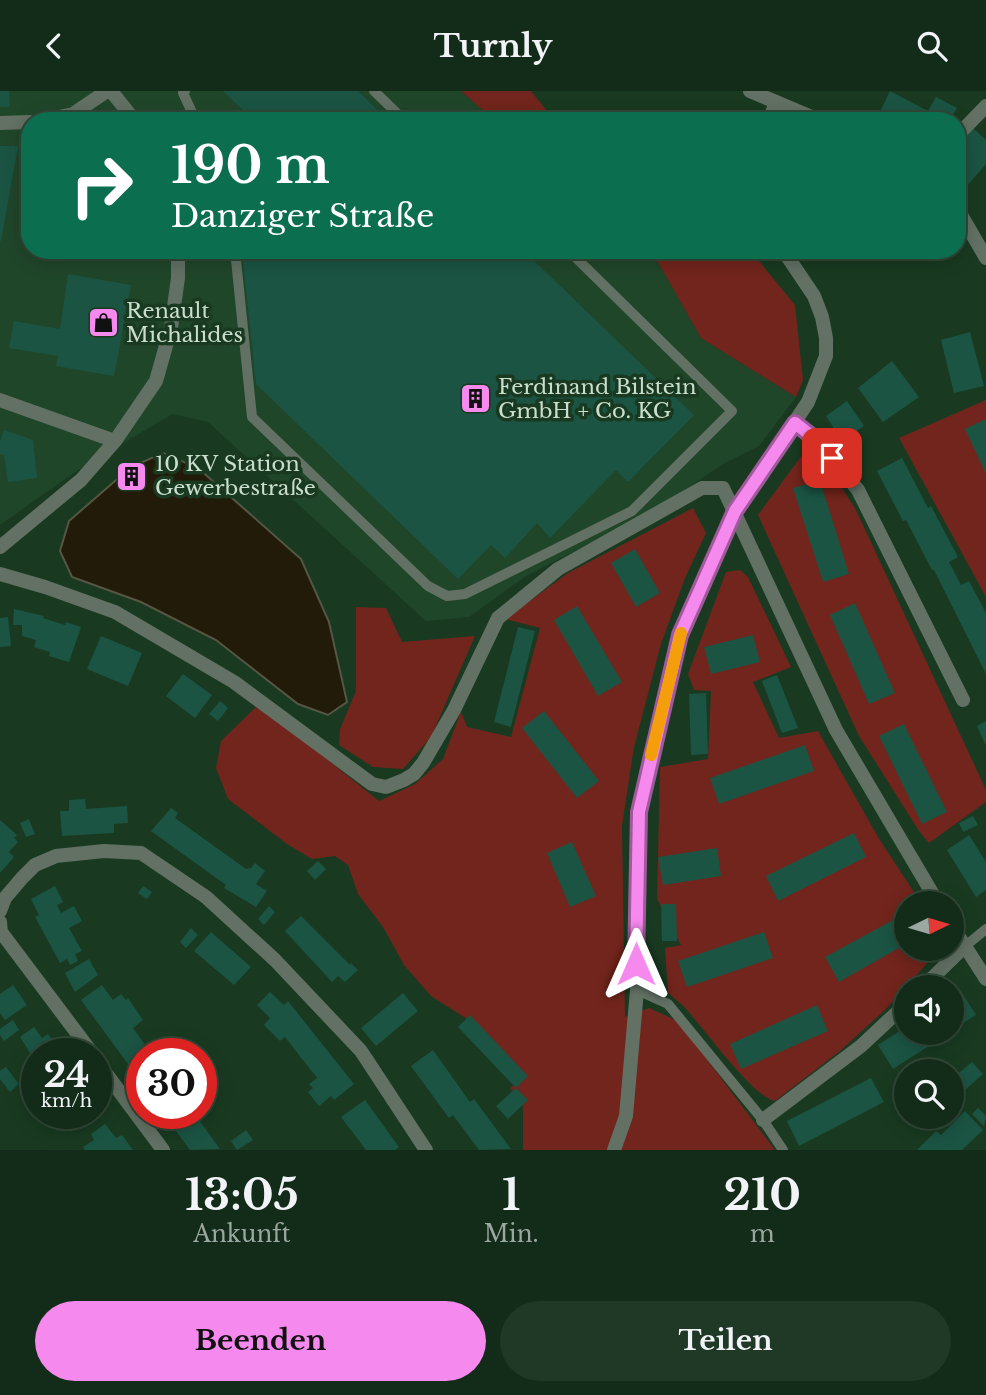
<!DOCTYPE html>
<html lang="de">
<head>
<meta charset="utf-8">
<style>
	:root { --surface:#132c19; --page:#203826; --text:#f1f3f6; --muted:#9da7a2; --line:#324838; --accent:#f689ee }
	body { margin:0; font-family:"Libre Baskerville",serif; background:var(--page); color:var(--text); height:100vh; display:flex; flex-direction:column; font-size:26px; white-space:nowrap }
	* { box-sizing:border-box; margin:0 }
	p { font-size:23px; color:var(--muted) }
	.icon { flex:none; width:38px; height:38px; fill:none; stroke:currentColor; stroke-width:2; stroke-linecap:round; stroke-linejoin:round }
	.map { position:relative; height:1059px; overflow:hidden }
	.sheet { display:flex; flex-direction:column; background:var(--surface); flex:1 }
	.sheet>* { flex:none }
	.top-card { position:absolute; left:21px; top:21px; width:945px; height:147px; border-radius:28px; box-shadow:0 4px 18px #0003,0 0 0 2px var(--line); background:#0b6e4f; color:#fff; overflow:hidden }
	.needle { width:46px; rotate:85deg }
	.controls { position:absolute; left:894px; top:800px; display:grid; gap:14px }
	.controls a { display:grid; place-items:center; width:70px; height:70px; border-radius:50%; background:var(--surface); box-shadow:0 4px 18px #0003,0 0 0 2px var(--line); font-size:35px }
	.speed { position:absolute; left:21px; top:947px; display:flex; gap:14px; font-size:35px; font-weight:700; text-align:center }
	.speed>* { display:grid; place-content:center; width:91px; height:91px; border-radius:50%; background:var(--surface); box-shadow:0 4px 18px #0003,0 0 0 2px var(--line); line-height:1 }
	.speed small { font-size:18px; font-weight:400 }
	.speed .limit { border:10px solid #d22; background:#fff; color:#111 }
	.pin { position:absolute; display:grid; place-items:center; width:60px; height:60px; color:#fff; margin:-30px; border-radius:14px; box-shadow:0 4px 10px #0006 }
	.me { position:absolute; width:77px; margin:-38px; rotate:0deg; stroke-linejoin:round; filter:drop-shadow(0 0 5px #0008) }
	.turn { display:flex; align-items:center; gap:24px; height:147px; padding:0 35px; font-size:32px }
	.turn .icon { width:91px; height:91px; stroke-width:2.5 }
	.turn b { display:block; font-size:49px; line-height:60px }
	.eta { display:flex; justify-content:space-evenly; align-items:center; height:119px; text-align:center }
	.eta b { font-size:42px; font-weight:700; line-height:49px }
	.button { display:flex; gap:14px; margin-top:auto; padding:14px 35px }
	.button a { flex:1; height:80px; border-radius:42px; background:var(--accent); color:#111; font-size:28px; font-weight:700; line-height:80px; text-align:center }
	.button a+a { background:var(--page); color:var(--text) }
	header { display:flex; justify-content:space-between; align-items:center; height:91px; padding:0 35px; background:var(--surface); font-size:32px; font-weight:700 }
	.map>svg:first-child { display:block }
	.built { fill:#20462a }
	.green { fill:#72251c }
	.water { fill:#221b09; stroke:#555644; stroke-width:2 }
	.building { fill:#1b5443 }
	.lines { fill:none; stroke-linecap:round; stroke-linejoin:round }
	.service { stroke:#627164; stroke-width:10 }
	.minor { stroke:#627164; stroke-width:14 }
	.tertiary { stroke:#627164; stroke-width:14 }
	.route-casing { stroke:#a0599b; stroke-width:18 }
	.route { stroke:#f689ee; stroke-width:12 }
	.slow { stroke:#f59e0b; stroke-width:12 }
	.labels { text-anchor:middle; stroke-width:7; stroke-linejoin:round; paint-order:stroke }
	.poi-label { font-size:21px; fill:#cbdece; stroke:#193a21; text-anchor:start }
</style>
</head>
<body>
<header><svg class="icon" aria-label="back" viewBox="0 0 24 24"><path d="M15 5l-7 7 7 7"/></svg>Turnly<svg class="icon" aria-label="search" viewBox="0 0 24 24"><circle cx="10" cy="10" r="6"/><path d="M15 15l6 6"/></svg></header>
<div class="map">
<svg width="986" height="1059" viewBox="0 0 986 1059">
	<rect width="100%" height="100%" fill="#193a21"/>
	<path class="built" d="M0,0h461l34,30h-465v129h621l50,88 95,59 -37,49 -36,18 -72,48 -125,64 -57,41 -43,4 -218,-199 -36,-8 -97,58 -75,53z"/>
	<path class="green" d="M461,0h70l24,30h-60z
		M651,159h99l45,55 8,75 -7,17 -95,-59z
		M986,309v197l-87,-159z
		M813,363l17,15 26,41 130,280v12l-57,41 -10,-12 -60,-95 -101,-221 44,-60z
		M693,417l13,25 -21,45 -24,66 -27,103 -12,79 3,191 24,-9 29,13 97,129h-252v-49l-13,-13 11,-10 -54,-59 -36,-23 -27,-31 -21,-38 -25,-33 -10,-29 -13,-9 -23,3 -25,-15 -59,-45 -12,-31 5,-27 35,-34 27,17 96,77 36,-17 28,-25 18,-47 6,15 44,10 29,-109 -35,-9 63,-46z
		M740,479l8,7 43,90 -38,15 26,56 39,-7 60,106 43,66h-15v46h34l-53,59 -47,43 -65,50c-21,-3 -71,-72 -87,-90 -6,-7 -13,-12 -20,-18l-3,-45 16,-3 -24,-46 3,-132 48,-8 3,-68 -17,-1 -6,-16 38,-102z
		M356,516l30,1 16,34 73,-6 -44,101 -28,32 -30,-2 -34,-22 1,-16 16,-38z"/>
	<path class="water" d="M163,362l35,15 103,91 28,63 18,80 -19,13 -30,-11 -82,-64 -75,-38 -69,-25 -12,-26 9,-30 62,-54z"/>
	<path class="building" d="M0,0h9l1,16h-10z
		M223,0h135l31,30h-135z
		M890,0l38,20 8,-14 21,11 -7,13h-59l-12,-7z
		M669,22l8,2 12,6h-24z
		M973,37l13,12v24l-20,23 -9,-8v-17l5,-5 -5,-4v-7z
		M0,55h18l-17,95h-1z
		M37,159h24v1l-22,7z
		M113,159h35v1l-31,9z
		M254,159h269l171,165 -66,67 -12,-12 -66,68 -13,-15 -32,35 -14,-13 -33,34 -202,-195 -13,-123z
		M68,183l63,11 -17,91 -58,-10 2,-10 -49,-8 5,-27 46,8z
		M970,241l14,54 -30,7 -13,-53z
		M892,270l27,36 -36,25 -25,-34z
		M847,310l17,25 -22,15 -16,-25z
		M986,328v55l-21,-45z
		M4,339l29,10 4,38 -29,4 -4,-27 -4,-1v-13z
		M902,367l26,50 3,-2 27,51 -9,5 12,23 8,-4 17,32v61l-52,-104h-2l-26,-50 -3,1 -26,-50z
		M131,376l11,13 -7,6 -12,-13z
		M820,389l29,94 -26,8 -30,-94z
		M635,458l25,44 -24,14 -25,-44z
		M855,512l40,90 -26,11 -39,-89z
		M577,515l45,76 -24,14 -44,-76z
		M14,518l30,7 -1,2 22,7 1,-3 15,5 -12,35 -20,-6 1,-4 -16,-5 2,-7 -14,-4v-11h-9z
		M8,526l3,29 -11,1v-29z
		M518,536l17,4 -24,96 -17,-5z
		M753,544l7,27 -49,12 -7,-27z
		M101,545l41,17 -14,33 -41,-17z
		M183,583l29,21 -17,23 -29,-22z
		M777,584l21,53 -16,5 -20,-52z
		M706,602l2,61 -17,1 -2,-61z
		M220,610l8,7 -10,13 -9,-7z
		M544,620l55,70 -22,17 -55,-70z
		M986,630v25l-9,-20z
		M904,633l43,88 -25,12 -43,-88z
		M805,654l9,26 -95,33 -9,-26z
		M85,708l1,10 41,-3 1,17 -14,1v9l-52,3 -2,-25h9v-11z
		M171,717l7,5 -3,5 71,51 5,-1 4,-5 10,8 -9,13 11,7 -11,16 -32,-19 2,-3 -75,-54z
		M973,725l5,9 -15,7 -4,-9z
		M29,728l6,15 -9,3 -6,-14z
		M0,729l17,15 -3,3 4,4 -9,10 5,5 -14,16z
		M854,742l12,24 -88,44 -12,-25z
		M969,744l17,27v28l-10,7 -29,-47z
		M572,751l24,54 -26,11 -23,-54z
		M717,757l4,28 -58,9 -5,-28z
		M318,770l8,8 -11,11 -8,-9z
		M55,795l8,16 -6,3 4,8 13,-7 8,15 -13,7 13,23 -7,3 3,7 -8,4 -3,-6 -7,4 -25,-46 4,-2 -8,-16z
		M143,795l9,6 -5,7 -9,-6z
		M661,813h15l1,37h-15z
		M269,815l6,6 -11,13 -6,-6z
		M906,822v31l-67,38 -14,-25z
		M301,825l49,49 1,-2 7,7 -13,12 -7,-6 -6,6 -47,-51z
		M191,837l7,7 -12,13 -6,-6z
		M211,841l40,35 -17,18 -40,-34z
		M764,841l9,26 -86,29 -9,-26z
		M89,868l9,16 -23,17 -10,-19z
		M13,894l14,20 -22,15 -5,-7v-19z
		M102,894l11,15 8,-6 5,6 2,-2 15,22 -10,8 18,25h-9v30l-61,-83z
		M961,900l15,24 -24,15v-33z
		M270,901l14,13 4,-4 66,83 -20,16 -3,-4 -12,10 -11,-14 5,-4 -4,-4 8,-6 -32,-41 -5,4 -16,-16 6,-7 -13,-13z
		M403,902l15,18 -42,35 -15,-18z
		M817,914l11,26 -87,38 -11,-25z
		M470,924l58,61 -12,12 12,12 -20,19 -12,-13 20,-18 -58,-61z
		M13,929l6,10 -15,11 -4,-6v-6z
		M34,936l8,11 6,-4 14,19h-25v11l-17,-27z
		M906,936v6h43l-56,36 -15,-24z
		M433,959l37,52 4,-3 37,50 -32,1 -26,-35 -4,3 -38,-52z
		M972,971l11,12 -18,16 -11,-13z
		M6,976l13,17 -9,8 -10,-13v-8z
		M871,987l13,24 -85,44 -12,-25z
		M365,1009l34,47 -4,3h-29l-25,-33z
		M978,1017l8,8 -2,10 -12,-12z
		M965,1020l18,19 -21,20h-45l19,-19 5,4z
		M55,1022h32l-21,15z
		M163,1022h31l26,36 -30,1z
		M105,1033l11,14 6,-3 11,15h-48l-2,-3 11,-7 -3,-6z
		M246,1039l7,10 -16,10 -6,-9z"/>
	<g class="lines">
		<path class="service" d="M185,0l-2,2 13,28
			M374,0l31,30
			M235,159l17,167 176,169 19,10 18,-2 167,-83 100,-100 -164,-161
			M964,856l22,-18
			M637,899l31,14 95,116 20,30"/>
		<path class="minor" d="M111,0l24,30
			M40,30l33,-7 34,-23
			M769,30l7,-19
			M0,32l30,-1
			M957,45l29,-30
			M0,309l115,41
			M795,332l24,19 39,48 105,210
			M0,456l81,-67 34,-39 41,-60 15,-53 7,-50v-28
			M0,483l45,13 70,25 119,70 138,102 14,3 18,-7 10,-6 9,-11 31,-53 44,-92 60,-49 144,-81h21l113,242 102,173
			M0,820l5,-13 17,-20 13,-13 21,-9 48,-5 37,2 65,44 69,63 86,91 65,99
			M0,831l1,10 91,121
			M952,835l34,53
			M923,896l41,-40
			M96,969l67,90
			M763,1029l98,-74 45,-42
			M614,1059l12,-34 11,-126 2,-178 41,-177 55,-124 73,-109 18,-46v-18l-4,-21 -8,-21 -31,-46"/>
		<path class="tertiary" d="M750,0l71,30
			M957,117l29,50"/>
	</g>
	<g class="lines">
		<defs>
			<path id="route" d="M636,873l3,-152 41,-177 55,-124 60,-88 24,19 13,16"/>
		</defs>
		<use href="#route" class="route-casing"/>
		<use href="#route" class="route"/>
		<path class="slow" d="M651,664l30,-122"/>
	</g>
	<defs>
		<symbol id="shop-square" viewBox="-11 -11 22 22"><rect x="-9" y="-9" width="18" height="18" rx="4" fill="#f689ee" stroke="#193a21"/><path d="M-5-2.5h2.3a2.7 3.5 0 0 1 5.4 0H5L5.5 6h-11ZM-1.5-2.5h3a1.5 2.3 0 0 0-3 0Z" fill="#111"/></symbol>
		<symbol id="building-square" viewBox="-11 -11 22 22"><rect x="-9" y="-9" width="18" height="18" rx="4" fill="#f689ee" stroke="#193a21"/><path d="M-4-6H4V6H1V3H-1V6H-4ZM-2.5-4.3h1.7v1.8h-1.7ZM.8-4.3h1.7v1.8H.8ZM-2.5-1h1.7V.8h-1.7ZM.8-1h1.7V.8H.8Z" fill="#111"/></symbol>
	</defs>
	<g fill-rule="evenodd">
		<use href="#shop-square" x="86" y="214" width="35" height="35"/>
		<use href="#building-square" x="458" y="290" width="35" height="35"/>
		<use href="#building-square" x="114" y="368" width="35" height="35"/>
	</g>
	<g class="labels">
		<g class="poi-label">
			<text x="126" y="227">Renault<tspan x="126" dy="24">Michalides</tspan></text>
			<text x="498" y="303">Ferdinand Bilstein<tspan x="498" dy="24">GmbH + Co. KG</tspan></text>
			<text x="155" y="380">10 KV Station<tspan x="155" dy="24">Gewerbestraße</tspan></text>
		</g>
	</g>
</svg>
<div class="controls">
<a><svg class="needle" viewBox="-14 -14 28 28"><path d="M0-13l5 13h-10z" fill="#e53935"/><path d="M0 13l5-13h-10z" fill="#9da7a2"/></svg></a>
<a><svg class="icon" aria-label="sound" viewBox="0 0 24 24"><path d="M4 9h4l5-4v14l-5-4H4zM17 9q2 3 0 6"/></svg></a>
<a><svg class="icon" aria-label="search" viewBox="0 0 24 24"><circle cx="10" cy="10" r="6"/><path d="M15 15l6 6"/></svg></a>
</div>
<div class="speed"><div>24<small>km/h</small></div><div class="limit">30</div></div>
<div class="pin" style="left:832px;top:367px;background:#d93025"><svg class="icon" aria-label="arrive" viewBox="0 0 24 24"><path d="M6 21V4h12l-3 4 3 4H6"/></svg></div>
<svg class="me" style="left:636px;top:873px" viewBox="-20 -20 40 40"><path d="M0-17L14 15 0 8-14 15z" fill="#f689ee" stroke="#fff" stroke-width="4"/></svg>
<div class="top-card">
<div class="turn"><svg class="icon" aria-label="right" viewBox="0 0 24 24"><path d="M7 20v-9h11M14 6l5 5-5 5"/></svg><div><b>190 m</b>Danziger Straße</div></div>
</div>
</div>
<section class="sheet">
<div class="eta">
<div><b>13:05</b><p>Ankunft</p></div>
<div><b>1</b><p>Min.</p></div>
<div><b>210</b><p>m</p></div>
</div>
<div class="button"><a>Beenden</a><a>Teilen</a></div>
</section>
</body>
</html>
